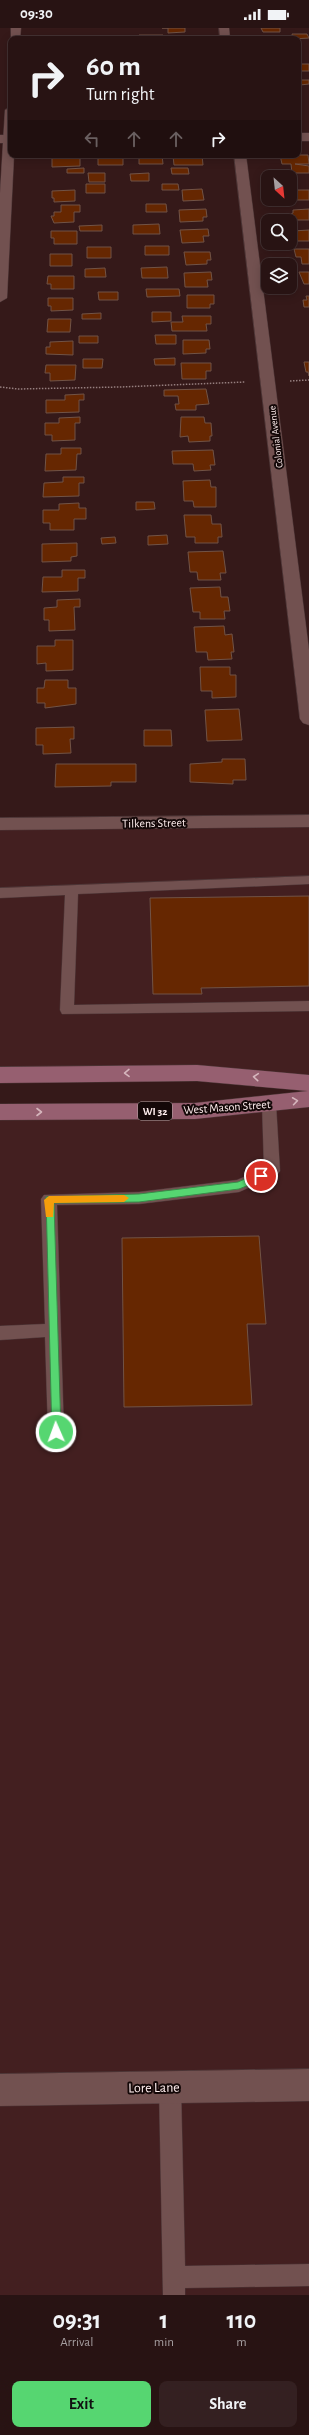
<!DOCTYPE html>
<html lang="en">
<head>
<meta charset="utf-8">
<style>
	:root { --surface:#281313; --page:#342021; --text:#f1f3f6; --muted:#a59ea0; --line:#443233; --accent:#56d671 }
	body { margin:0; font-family:"Alegreya Sans",sans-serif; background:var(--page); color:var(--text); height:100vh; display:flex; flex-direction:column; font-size:15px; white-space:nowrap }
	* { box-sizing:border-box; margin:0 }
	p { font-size:13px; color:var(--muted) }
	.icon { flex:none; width:22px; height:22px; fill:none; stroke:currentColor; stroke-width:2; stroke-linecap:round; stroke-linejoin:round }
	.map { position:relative; height:2267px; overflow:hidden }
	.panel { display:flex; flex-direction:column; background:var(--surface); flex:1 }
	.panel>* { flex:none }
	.top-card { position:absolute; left:8px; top:8px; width:293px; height:122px; border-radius:8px; box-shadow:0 2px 10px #0003,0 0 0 1px var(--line); background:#281313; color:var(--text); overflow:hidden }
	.needle { width:26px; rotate:153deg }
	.tools { position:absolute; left:261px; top:142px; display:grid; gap:8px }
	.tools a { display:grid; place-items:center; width:36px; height:36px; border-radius:8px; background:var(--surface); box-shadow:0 2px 10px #0003,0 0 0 1px var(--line); font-size:20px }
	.pin { position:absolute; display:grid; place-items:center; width:34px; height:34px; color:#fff; margin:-17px; border:2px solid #fff; border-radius:50%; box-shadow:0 1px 4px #0007 }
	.me { position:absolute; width:44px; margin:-22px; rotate:358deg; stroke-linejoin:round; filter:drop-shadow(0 0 3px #0008) }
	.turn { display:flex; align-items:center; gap:14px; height:84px; padding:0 12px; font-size:18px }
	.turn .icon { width:52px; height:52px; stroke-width:2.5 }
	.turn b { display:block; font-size:28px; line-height:34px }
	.lanes { display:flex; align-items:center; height:38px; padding:0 12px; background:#0003; justify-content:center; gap:20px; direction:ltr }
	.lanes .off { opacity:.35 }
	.eta { display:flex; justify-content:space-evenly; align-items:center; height:68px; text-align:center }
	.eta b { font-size:24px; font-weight:700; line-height:28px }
	.cta { display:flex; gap:8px; margin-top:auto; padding:8px 12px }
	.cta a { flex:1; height:46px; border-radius:8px; background:var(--accent); color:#111; font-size:16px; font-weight:700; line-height:46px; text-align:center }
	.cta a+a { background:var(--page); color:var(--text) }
	.status { display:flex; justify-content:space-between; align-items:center; height:28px; padding:0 20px; background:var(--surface); direction:ltr }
	.status svg { height:11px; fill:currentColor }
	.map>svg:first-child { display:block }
	.built { fill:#431f20 }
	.building { fill:#662701; stroke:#715346 }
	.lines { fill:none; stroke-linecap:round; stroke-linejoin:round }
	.service-casing { stroke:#4d3738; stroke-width:1 }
	.minor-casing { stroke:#4d3738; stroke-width:1 }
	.tertiary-casing { stroke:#4d3738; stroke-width:1 }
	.primary-casing { stroke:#4d3738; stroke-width:1 }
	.path { stroke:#967f7f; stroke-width:1.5; stroke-dasharray:1.5 1.5; stroke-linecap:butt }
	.service { fill:#725150; fill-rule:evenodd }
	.minor { fill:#725150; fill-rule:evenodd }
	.tertiary { fill:#725150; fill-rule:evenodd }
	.primary { fill:#965f70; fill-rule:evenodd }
	.oneway { stroke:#d5b5bc }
	.route { fill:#56d671; stroke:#388b49 }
	.slow { fill:#f59e0b }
	.labels { text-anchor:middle; stroke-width:4; stroke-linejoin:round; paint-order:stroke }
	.far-street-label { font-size:10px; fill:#fee; stroke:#140808 }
	.shield { fill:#140808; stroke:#b8a9a9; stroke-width:1 }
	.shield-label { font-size:11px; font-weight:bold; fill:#fee }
	.street-label { font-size:12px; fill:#fee; stroke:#140808 }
	.near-street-label { font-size:14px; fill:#fee; stroke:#140808 }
</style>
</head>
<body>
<div class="status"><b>09:30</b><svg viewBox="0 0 49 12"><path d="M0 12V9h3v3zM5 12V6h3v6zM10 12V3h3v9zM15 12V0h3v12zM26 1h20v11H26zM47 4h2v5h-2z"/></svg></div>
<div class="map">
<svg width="309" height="2267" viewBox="0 0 309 2267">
	<rect width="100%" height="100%" fill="#351919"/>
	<path class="built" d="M309,793v262l-309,-8v-251z
		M309,1071v1196h-309v-1183z"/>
	<path class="building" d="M162,0h23v4l-17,1v-5z
		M261,0h19v4h-17z
		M292,6h15l2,4 -16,1z
		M139,7h24l1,3 -25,1z
		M59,8h19v3h-19z
		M298,36h11v7h-9z
		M299,52h10v4l-9,1z
		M52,127l28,2v9l-28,1z
		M98,127l25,1v9h-25z
		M139,127h23l1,9h-24z
		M187,127h15l1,10h-29l-1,-9z
		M280,127h28l1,9h-14l14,2v7h-17l-1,-9h-9z
		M84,140v5h-17v-4z
		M171,140h17l1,6h-17z
		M88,145h17v9h-16z
		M149,145v8h-18l-1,-7z
		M86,156h19v9h-19z
		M162,156h16l1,6h-17z
		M202,161l2,11 -21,1 -1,-11z
		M75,162v11l-21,1v-4h-2v-7z
		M290,162h19v10h-19z
		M146,176h20l1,8h-21z
		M61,177h19v7h-6v10l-20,1 -3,-7h3v-4h7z
		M206,181l1,8h-4v4l-23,1 -1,-12z
		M309,181v11h-17l-1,-6 2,-1v-3z
		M159,196l1,10h-27v-9z
		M102,197v6h-22l-1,-5z
		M208,201l1,7h-6l1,6 -22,1 -2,-13z
		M309,202v11h-14l-2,-10z
		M51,203h26v13h-23v-6h-3z
		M145,218h24v9h-24z
		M87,219h24v11h-24z
		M294,221h15v15h-7l-1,-7h-5z
		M184,224h26l1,8h-4v4l-21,1z
		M50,226h22v12h-22z
		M167,239l1,11h-26l-1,-10z
		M105,240l1,9h-21v-8z
		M211,244l1,8h-5l1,7h-23l-1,-14z
		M299,244h10v12h-5z
		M48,248h26v13h-23v-5h-4z
		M146,261h33l1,7 -33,1z
		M98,264h20v8h-19z
		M187,267h27v9h-4v4h-23z
		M306,268h3v11h-5l-1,-7h4z
		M48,270h25v12l-22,1v-5h-3z
		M152,284h19v9l-19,1z
		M101,285v6h-19v-5z
		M182,288h29v8h-5l1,7h-35l-1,-9h12z
		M48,291h23l-1,13h-23z
		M155,307h21v9h-20z
		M79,308h19v7h-19z
		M183,312h26l1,9h-4v4l-23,1z
		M73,313v14l-27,-1v-7h4v-5z
		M175,330v7h-20l-1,-6z
		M83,331h20l-1,9h-19z
		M304,334h5v14l-1,-4h-2z
		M181,335h30v8h-5v8h-24z
		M46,337h30l-1,15 -25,1v-8h-5z
		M206,361l3,15 -13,1v5h-20l-1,-6h4l-1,-8h-14v-6z
		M84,366v6h-5v12l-33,1v-13h19v-5z
		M80,389v6h-5v17l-23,1v-6h-7v-12h14v-5z
		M181,389h23l1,6h6l1,13h-2v5l-21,1 -1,-6 -8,1z
		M61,420h20v6h-4l-1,16 -31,1 1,-17h15z
		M213,422l2,15h-5l1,5 -17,1 -1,-7h-20l-1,-13z
		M63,449h21v6h-5v13l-36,1 1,-14 19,-1z
		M210,452l1,7h5v20h-22l-1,-6h-9l-1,-20z
		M136,474h18l1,7 -19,1z
		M79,475v5h7v11h-12v11h-24v-7h-7v-13h16v-6z
		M184,487h27l1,9h9l1,13h-4v6h-23v-6h-9z
		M167,507l1,9 -20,1v-9z
		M115,509l1,6 -14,1 -1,-6z
		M77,515v13l-6,1v4l-29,1v-18z
		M223,523l3,22h-6l1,7h-23l-1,-8h-7l-2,-20z
		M62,542h23v8h-7v13l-36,1 1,-15h19z
		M220,559l1,10h7l2,14h-6l1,8h-25v-7h-7l-3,-24z
		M80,571v8h-6l1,23 -26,1v-11h-5v-12l13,-1v-7z
		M224,598l1,9 7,-1 2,18h-3l1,7 -24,1 -1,-8h-11l-2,-25z
		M55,612h18v30l-27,1v-8l-9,1v-18h18z
		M200,639h30v8h6v22l-24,1v-7h-11z
		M45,652h23v8h8v16l-31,4v-5h-8v-15h7z
		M239,681l3,31 -35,1 -2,-31z
		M74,699v12h-4l1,14 -28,1v-9h-7v-17z
		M144,702h27l1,16h-28z
		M222,731h23l1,21h-13v4l-43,-2v-18l32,-2z
		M56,736h80v18h-25v4l-56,1z
		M309,868v90l-108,2 1,6h-49l-3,-96z
		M259,1208l7,88h-19l5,81 -128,2 -2,-169z"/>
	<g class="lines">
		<defs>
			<path id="service" d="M309,848v8l-231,10 -4,111 235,-4v10l-247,3 -2,-4 5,-115 -65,3v-10z
				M269,1070l5,2 2,4 4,67 -3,4 -38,17 -100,12 -82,1 7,227 -2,5 -6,2 -6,-2 -2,-5 -3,-95 -45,3v-14l45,-2 -4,-125 3,-4 95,-3 98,-12 27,-12 -2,-64 2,-4z
				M170,2048l8,3 3,8 4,179 124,-2v22l-124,2v7h-22l-4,-208 3,-8z"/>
			<path id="minor" d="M219,0h10l1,11h-10z
				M298,105h11v8h-11z
				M0,107h11v8h-11z
				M234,127h12l63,495v75l-6,-2 -3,-4z
				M309,787v12l-309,3v-12z
				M309,2041v32l-309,5v-32z"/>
			<path id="tertiary" d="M11,0h10l-1,11h-9v2z
				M11,79v48h3l-7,143 -7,4v-109l5,-83z"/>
			<path id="primary" d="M197,1037l112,10v32l-114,12 -195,1v-16l195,-1 113,-12 -111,-10 -197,2v-16z"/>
		</defs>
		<use href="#service" class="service-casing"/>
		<use href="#minor" class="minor-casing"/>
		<use href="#tertiary" class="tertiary-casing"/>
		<use href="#primary" class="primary-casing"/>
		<path class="path" d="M290,353l19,-1
			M0,359l18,2 102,-2 125,-5"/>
		<use href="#service" class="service"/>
		<use href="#minor" class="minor"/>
		<use href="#tertiary" class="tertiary"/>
		<use href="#primary" class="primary"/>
	</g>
	<defs><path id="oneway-chevron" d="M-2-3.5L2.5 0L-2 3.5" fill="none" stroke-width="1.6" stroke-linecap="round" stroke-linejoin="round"/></defs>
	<g class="oneway">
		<use href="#oneway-chevron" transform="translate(127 1045) rotate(179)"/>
		<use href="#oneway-chevron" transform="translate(256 1049) rotate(-175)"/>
		<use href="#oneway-chevron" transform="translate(295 1073) rotate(-8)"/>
		<use href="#oneway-chevron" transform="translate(39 1084)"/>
	</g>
	<path class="route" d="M261,1144l4,4 -1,3 -25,10 -100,13 -85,1 7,229 -1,4h-8l-6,-239 93,-3 99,-12z"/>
	<path class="slow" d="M124,1167l5,3 -5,4 -70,1 -1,14h-7l-2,-17 5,-4z"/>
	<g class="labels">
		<g class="far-street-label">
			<text transform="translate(275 409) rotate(-97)" y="4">Colonial Avenue</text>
		</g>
		<rect class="shield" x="138" y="1074" width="34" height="18" rx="3"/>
		<g class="shield-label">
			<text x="155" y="1087">WI 32</text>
		</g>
		<g class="street-label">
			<text transform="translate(154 795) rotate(-1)" y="4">Tilkens Street</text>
			<text transform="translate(227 1079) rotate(-4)" y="4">West Mason Street</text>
		</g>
		<g class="near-street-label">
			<text transform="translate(154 2059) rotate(-1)" y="5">Lore Lane</text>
		</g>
	</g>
</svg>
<div class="tools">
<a><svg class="needle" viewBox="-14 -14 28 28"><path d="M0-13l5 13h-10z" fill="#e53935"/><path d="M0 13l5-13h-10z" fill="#a59ea0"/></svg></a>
<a><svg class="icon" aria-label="search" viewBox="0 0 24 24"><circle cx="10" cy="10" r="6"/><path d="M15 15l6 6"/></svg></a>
<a><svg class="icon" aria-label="layers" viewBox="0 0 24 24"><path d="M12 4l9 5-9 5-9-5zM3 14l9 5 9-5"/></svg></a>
</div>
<div class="pin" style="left:261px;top:1148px;background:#d93025"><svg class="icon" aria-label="arrive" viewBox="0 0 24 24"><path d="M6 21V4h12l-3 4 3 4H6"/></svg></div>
<svg class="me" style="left:56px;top:1404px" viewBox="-20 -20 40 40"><circle r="17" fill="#56d671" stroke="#fff" stroke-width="3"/><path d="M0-11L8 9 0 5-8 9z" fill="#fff"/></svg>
<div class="top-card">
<div class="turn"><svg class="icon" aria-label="right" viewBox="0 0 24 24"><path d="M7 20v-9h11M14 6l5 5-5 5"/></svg><div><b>60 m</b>Turn right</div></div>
<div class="lanes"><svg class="icon off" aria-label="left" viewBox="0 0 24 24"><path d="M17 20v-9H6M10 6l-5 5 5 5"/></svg><svg class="icon off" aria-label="ahead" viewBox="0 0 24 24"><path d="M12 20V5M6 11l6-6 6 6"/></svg><svg class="icon off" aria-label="ahead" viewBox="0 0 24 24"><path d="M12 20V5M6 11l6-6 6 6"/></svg><svg class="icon" aria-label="right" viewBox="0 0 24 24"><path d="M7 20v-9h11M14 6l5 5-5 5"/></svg></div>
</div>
</div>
<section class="panel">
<div class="eta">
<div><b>09:31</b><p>Arrival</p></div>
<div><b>1</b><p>min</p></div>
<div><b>110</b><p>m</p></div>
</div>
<div class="cta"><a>Exit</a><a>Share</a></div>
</section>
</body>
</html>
